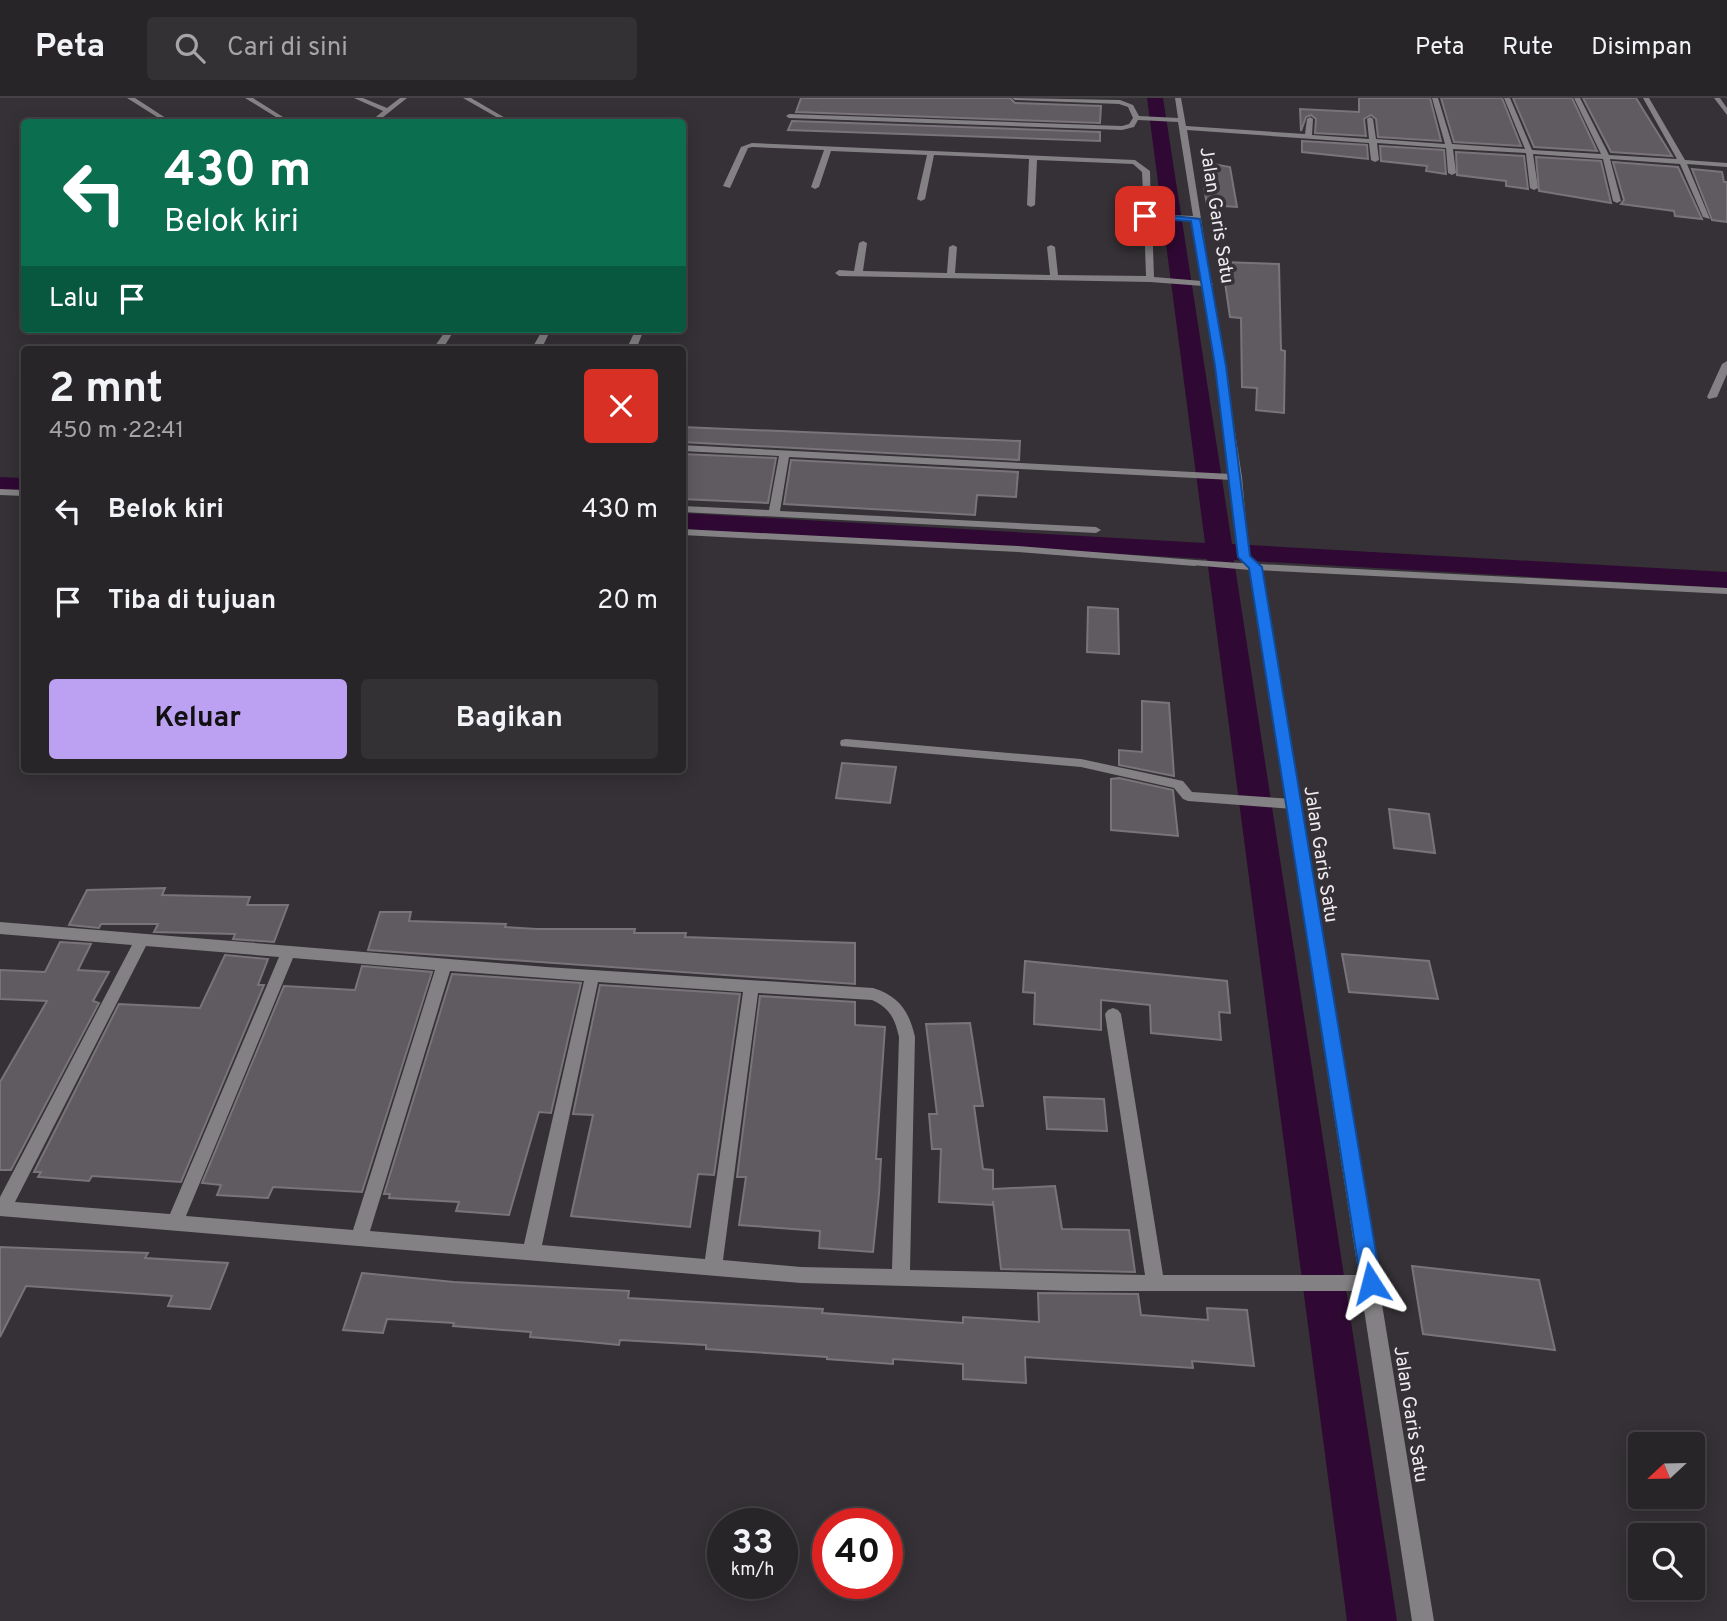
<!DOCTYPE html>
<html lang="id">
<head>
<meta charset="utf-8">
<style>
	:root { --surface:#282528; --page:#343134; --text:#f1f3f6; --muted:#a5a5a8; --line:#444245; --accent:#bca0f2 }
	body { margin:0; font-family:Overpass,sans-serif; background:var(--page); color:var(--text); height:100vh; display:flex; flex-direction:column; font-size:26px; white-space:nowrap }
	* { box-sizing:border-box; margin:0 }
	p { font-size:23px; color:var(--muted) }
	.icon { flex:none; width:38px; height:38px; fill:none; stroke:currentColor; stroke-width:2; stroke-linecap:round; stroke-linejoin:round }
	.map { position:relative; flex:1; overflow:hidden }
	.drawer { position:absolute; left:21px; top:248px; width:665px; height:427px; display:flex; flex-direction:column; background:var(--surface); border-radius:7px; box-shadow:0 4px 18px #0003,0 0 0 2px var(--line) }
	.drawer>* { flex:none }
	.guide { position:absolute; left:21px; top:21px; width:665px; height:214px; border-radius:7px; box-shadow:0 4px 18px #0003,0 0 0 2px var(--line); background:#0b6e4f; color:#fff; overflow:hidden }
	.needle { width:46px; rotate:248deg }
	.controls { position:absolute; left:1628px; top:1334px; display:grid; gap:14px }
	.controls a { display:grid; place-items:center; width:77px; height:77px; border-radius:7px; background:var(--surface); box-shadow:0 4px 18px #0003,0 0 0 2px var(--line); font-size:35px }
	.speed { position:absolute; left:707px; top:1410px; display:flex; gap:14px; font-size:35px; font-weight:700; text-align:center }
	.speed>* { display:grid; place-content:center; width:91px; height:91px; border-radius:50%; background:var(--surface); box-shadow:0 4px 18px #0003,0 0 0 2px var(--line); line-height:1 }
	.speed small { font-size:18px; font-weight:400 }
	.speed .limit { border:10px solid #d22; background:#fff; color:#111 }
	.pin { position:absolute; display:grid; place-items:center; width:60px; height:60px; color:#fff; margin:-30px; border-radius:14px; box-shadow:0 4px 10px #0006 }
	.me { position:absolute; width:77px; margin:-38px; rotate:351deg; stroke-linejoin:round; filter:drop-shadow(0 0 5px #0008) }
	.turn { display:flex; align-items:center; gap:24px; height:147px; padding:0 28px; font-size:32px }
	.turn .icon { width:91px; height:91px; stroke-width:2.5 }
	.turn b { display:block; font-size:49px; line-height:60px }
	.then { display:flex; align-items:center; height:66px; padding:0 28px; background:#0003; gap:14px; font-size:26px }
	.round { display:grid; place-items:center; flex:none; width:74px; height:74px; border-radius:7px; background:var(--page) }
	.head { display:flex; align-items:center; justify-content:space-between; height:119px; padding:0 28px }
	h1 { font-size:42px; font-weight:700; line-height:52px }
	.primary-button { display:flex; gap:14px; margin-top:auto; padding:14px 28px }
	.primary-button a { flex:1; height:80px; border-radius:7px; background:var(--accent); color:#111; font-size:28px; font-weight:700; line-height:80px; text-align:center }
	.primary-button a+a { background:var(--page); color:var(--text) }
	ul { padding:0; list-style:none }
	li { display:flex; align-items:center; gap:21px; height:91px; padding:0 28px }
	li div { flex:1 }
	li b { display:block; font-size:26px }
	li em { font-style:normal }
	header { display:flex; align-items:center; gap:42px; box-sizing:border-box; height:98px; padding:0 35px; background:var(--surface); border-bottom:2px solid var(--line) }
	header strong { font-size:33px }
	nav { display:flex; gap:38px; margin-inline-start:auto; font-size:24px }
	.search { width:490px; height:63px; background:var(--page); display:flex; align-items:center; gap:18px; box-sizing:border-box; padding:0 24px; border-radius:7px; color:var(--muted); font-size:26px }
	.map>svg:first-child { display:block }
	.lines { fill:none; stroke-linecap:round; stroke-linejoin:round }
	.canal { fill:#2f0933; fill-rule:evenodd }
	.building { fill:#605b61; stroke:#797479; stroke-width:2 }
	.minor { fill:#838183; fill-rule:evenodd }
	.tertiary { fill:#838183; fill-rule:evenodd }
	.route { fill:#1a73e8; stroke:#114b97; stroke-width:2 }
	.labels { text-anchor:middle; stroke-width:7; stroke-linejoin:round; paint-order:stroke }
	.street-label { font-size:19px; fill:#f0edf1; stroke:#353136 }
</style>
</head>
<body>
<header>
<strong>Peta</strong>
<div class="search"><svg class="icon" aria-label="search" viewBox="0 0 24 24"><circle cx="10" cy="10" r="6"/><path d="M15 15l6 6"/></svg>Cari di sini</div>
<nav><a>Peta</a><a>Rute</a><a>Disimpan</a></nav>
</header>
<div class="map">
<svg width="1727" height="1523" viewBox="0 0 1727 1523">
	<rect width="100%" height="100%" fill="#353136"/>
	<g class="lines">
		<path class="canal" d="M1147,0h16l69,446 495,28v16l-493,-28 163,1061h-50l-140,-1062 -525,-30v-16l523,30z
			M0,379l24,1v14l-24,-1z"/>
	</g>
	<path class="building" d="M801,0h209l5,5 86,3 -1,17 -304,-11z
		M1359,0h71l11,43 -63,-4 -2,-18 -5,-4 -7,4 2,17 -51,-3 1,-14 -5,-4 -5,2 -5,14 -1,-22 59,3z
		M1441,0h61l19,48 -67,-4z
		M1513,0h59l25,53 -63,-4z
		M1583,0h53l36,58 -61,-4z
		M792,23l308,11v9l-312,-11z
		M1302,43l65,4 1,14 -66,-7z
		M1380,48l64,4 2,24 -20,-3 1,-5 -46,-5z
		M1456,54l68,4 4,33 -22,-3v-5l-49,-6z
		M1536,59l65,4 10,42 -72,-12z
		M1613,64l65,5 24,52 -27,-3 -1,-5 -53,-7 3,-4z
		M1207,65l23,4 7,40 -30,-2 -3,-18z
		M1692,71l30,3 2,10h3v40l-15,-2z
		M1222,164l57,2 2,86 4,1 -1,62 -28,-3 1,-22 -15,-1 -1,-69 -11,-1z
		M682,329l338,14 -1,19 -337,-18z
		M682,356l94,4 -8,45 -86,-4z
		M791,362l227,12 -2,25 -39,-2 -2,20 -191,-11z
		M1088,509l30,2 1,45 -32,-2z
		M1142,603l27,2 5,73 -55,-11v-15l23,2z
		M842,665l54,4 -6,36 -54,-5z
		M1119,680l54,12 5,46 -67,-6v-51z
		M1389,711l40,5 6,39 -41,-5z
		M165,790l-3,7 88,2 -3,8h41l-14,37 -41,-3 2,-5 -81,-2 4,-8h-57l-2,4 -30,-3 18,-35z
		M380,814h31l-2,9 97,3 -1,3 32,2h98l-1,4h52l-1,4 170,6v41l-487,-34z
		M60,844l31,2 -13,26 31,2 -16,29 6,2 -88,167h-11v-88l47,-81 -47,-2v-29l45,2z
		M1342,856l87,7 9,38 -89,-7z
		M225,857l43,4 -10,26h6l-83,197 -89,-6 -3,5 -51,-4 3,-5h-7l85,-168 81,4z
		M1025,863l202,20 3,32 -11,-1 2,28 -70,-7 -1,-28 -49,-5v30l-67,-6 1,-31 -12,-1z
		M362,868l70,6 -70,220 -89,-5 -5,11 -51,-3 4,-10 -19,-2 82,-197 71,4z
		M452,876l129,9 -30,130 -12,-1 -30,103 -53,-4 3,-9 -70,-4 1,-4h-6z
		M600,887l140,9 -26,181 -16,-1 -8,53 -119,-11 22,-101 -20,-1z
		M760,898l95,6v23l30,2 -9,132h5l-2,35 -6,58 -54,-4 1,-17 -81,-6 7,-48h-9z
		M970,925l13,83h-9l9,63 10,1v19l62,-3 7,43 67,1 6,42 -134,-3 -8,-68v4l-54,-3 2,-53h-9l-3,-35h8l-11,-90z
		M1044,999l60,2 3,32 -60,-2z
		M0,1149l148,6 -3,5 83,5 -18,46 -42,-3 4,-10 -146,-10 -26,51z
		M1412,1168l127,14 16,70 -132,-16z
		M362,1175l92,9 175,9 -1,7 195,11 -1,4 141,10v-6l76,5 -1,-29 100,1 3,21 67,5 -1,-12 40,2 7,56 -62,-5 1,7 -168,-11 1,26 -63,-4v-15l-70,-5v5l-66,-5v-2l-121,-8v-4l-86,-5 -1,5 -40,-4 -49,-4 1,-5 -78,-6 1,-3 -67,-4 -4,14 -40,-3z"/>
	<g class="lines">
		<path class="minor" d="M127,0h8l37,24h-7z
			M245,0h8l38,24h-7z
			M354,0h9l24,10 13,-10h7l-30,24h-7l13,-11z
			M463,0h8l41,24h-7z
			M1012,0l108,2 13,5 6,11 39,2 -3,-20h6l5,28 119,8 2,-15 3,-2 3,2 -1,16 57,4 -2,-20 3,-2 3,2 3,20 69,5 -13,-46h6l14,46 73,5 -21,-51h6l22,52 69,4 -27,-56h6l29,57 68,4 -34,-61h6l36,62 42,3v4l-40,-3 23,55 -7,-2 -23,-53 -70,-5 11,42 -4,2 -4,-2 -10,-42 -70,-5 5,34 -4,2 -4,-2 -4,-35 -73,-4 3,24 -4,2 -4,-2 -2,-25 -69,-5 2,17 -4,2 -4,-2 -2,-17 -182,-13 24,152 2,2 -1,2 30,191 7,79 9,8 469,24v6l-472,-24 -17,-13 -6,-77 -443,-23 -9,54 316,16 5,3 -5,3 -414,-21v-6l87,4 10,-54 -97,-5v-6l549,29 -28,-188 -53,-4 -311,-6 -4,-3 4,-3 15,1 5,-28 4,-2 4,2 -4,28 84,2 2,-26 4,-2 4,2 -2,26 95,2 -3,-28 4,-2 4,2 3,28 88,1 -2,-58 -3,-2 3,-2 -2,-42 -9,-8 -96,-4 -2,45 -4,2 -4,-2 2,-46 -95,-4 -9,44 -4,2 -4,-2 10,-44 -96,-4 -12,36 -4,2 -4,-2 13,-37 -72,-3 -4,1 -18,40 -7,-2 18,-39 11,-4 383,17 15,11 1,43 42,2 -15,-94 -40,-2 -4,7 -12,3 -333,-12 -3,-2 3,-2 333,12 7,-2 4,-6 -5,-11 -9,-3 -104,-4zM1152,121l41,2 9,60 -48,-4z
			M1714,0h6l7,10v7z
			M447,231h8l-13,21h-10z
			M543,231h8l-10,21h-10z
			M636,231h8l-8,21h-10z
			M1727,263v13l-10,23 -8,2 -2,-2 15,-33z
			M0,391l24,1v6l-24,-1z
			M682,431l336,17 177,14 6,3 -6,3 -177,-14 -336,-17z
			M846,641l235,20 102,22 9,11 101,7 7,5 -7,5 -105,-8 -5,-2 -9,-11 -93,-21 -240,-21 -1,-3 1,-3z
			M0,824l546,45 327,21c26,8 36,23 42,49l-5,233 235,5 -40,-261 3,-4 5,-2 5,2 3,4 42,261h208l6,2 3,6 -3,6 -6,2h-297l-273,-8 -801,-67v-19l132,-252 -132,-11zM146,848l133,11 -109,257 -155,-12zM293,860l142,12 -82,260 -167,-14zM450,873l134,10 -60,263 -154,-13zM598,884l145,10 -38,267 -163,-14zM758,895l114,7c18,8 23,19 27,37l-7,232 -91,-2 -78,-7z"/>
		<path class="tertiary" d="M1195,462l60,4 6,3 173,1054h-22l-162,-1051 -59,-5 -2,-2z"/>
	</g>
	<path class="route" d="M1145,115l55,6 26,147 24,190 12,11 119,716 -3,6 -7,3 -7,-3 -3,-6 -112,-715 -11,-11 -23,-191 -24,-145 -49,-3z"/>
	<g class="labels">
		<g class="street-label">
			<text transform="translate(1218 117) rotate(81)" y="7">Jalan Garis Satu</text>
			<text transform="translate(1322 756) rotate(81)" y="7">Jalan Garis Satu</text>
			<text transform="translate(1412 1316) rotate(81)" y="7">Jalan Garis Satu</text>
		</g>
	</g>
</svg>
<div class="controls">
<a><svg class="needle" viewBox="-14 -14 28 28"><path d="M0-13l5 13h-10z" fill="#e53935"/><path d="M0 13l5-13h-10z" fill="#a5a5a8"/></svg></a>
<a><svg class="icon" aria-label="search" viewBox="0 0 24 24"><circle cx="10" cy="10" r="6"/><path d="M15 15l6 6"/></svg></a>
</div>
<div class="speed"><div>33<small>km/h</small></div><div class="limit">40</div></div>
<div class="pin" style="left:1145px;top:118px;background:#d93025"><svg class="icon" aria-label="arrive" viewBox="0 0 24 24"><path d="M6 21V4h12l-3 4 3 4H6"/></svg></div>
<svg class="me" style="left:1371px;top:1185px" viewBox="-20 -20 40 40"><path d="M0-17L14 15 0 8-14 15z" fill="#1a73e8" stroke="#fff" stroke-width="4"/></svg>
<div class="guide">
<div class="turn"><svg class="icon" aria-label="left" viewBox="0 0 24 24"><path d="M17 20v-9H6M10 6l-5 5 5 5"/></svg><div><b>430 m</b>Belok kiri</div></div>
<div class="then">Lalu<svg class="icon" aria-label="arrive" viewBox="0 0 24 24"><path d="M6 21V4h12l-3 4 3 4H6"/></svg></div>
</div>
<section class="drawer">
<div class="head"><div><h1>2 mnt</h1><p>450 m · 22:41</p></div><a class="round" style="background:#d93025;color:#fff"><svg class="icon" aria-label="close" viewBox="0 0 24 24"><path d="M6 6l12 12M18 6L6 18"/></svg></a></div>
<ul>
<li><svg class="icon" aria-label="left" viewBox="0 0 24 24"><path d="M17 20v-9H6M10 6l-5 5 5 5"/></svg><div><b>Belok kiri</b></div><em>430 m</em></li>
<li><svg class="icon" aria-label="arrive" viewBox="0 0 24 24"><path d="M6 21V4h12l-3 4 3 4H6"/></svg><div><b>Tiba di tujuan</b></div><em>20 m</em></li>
</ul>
<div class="primary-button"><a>Keluar</a><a>Bagikan</a></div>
</section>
</div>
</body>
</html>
